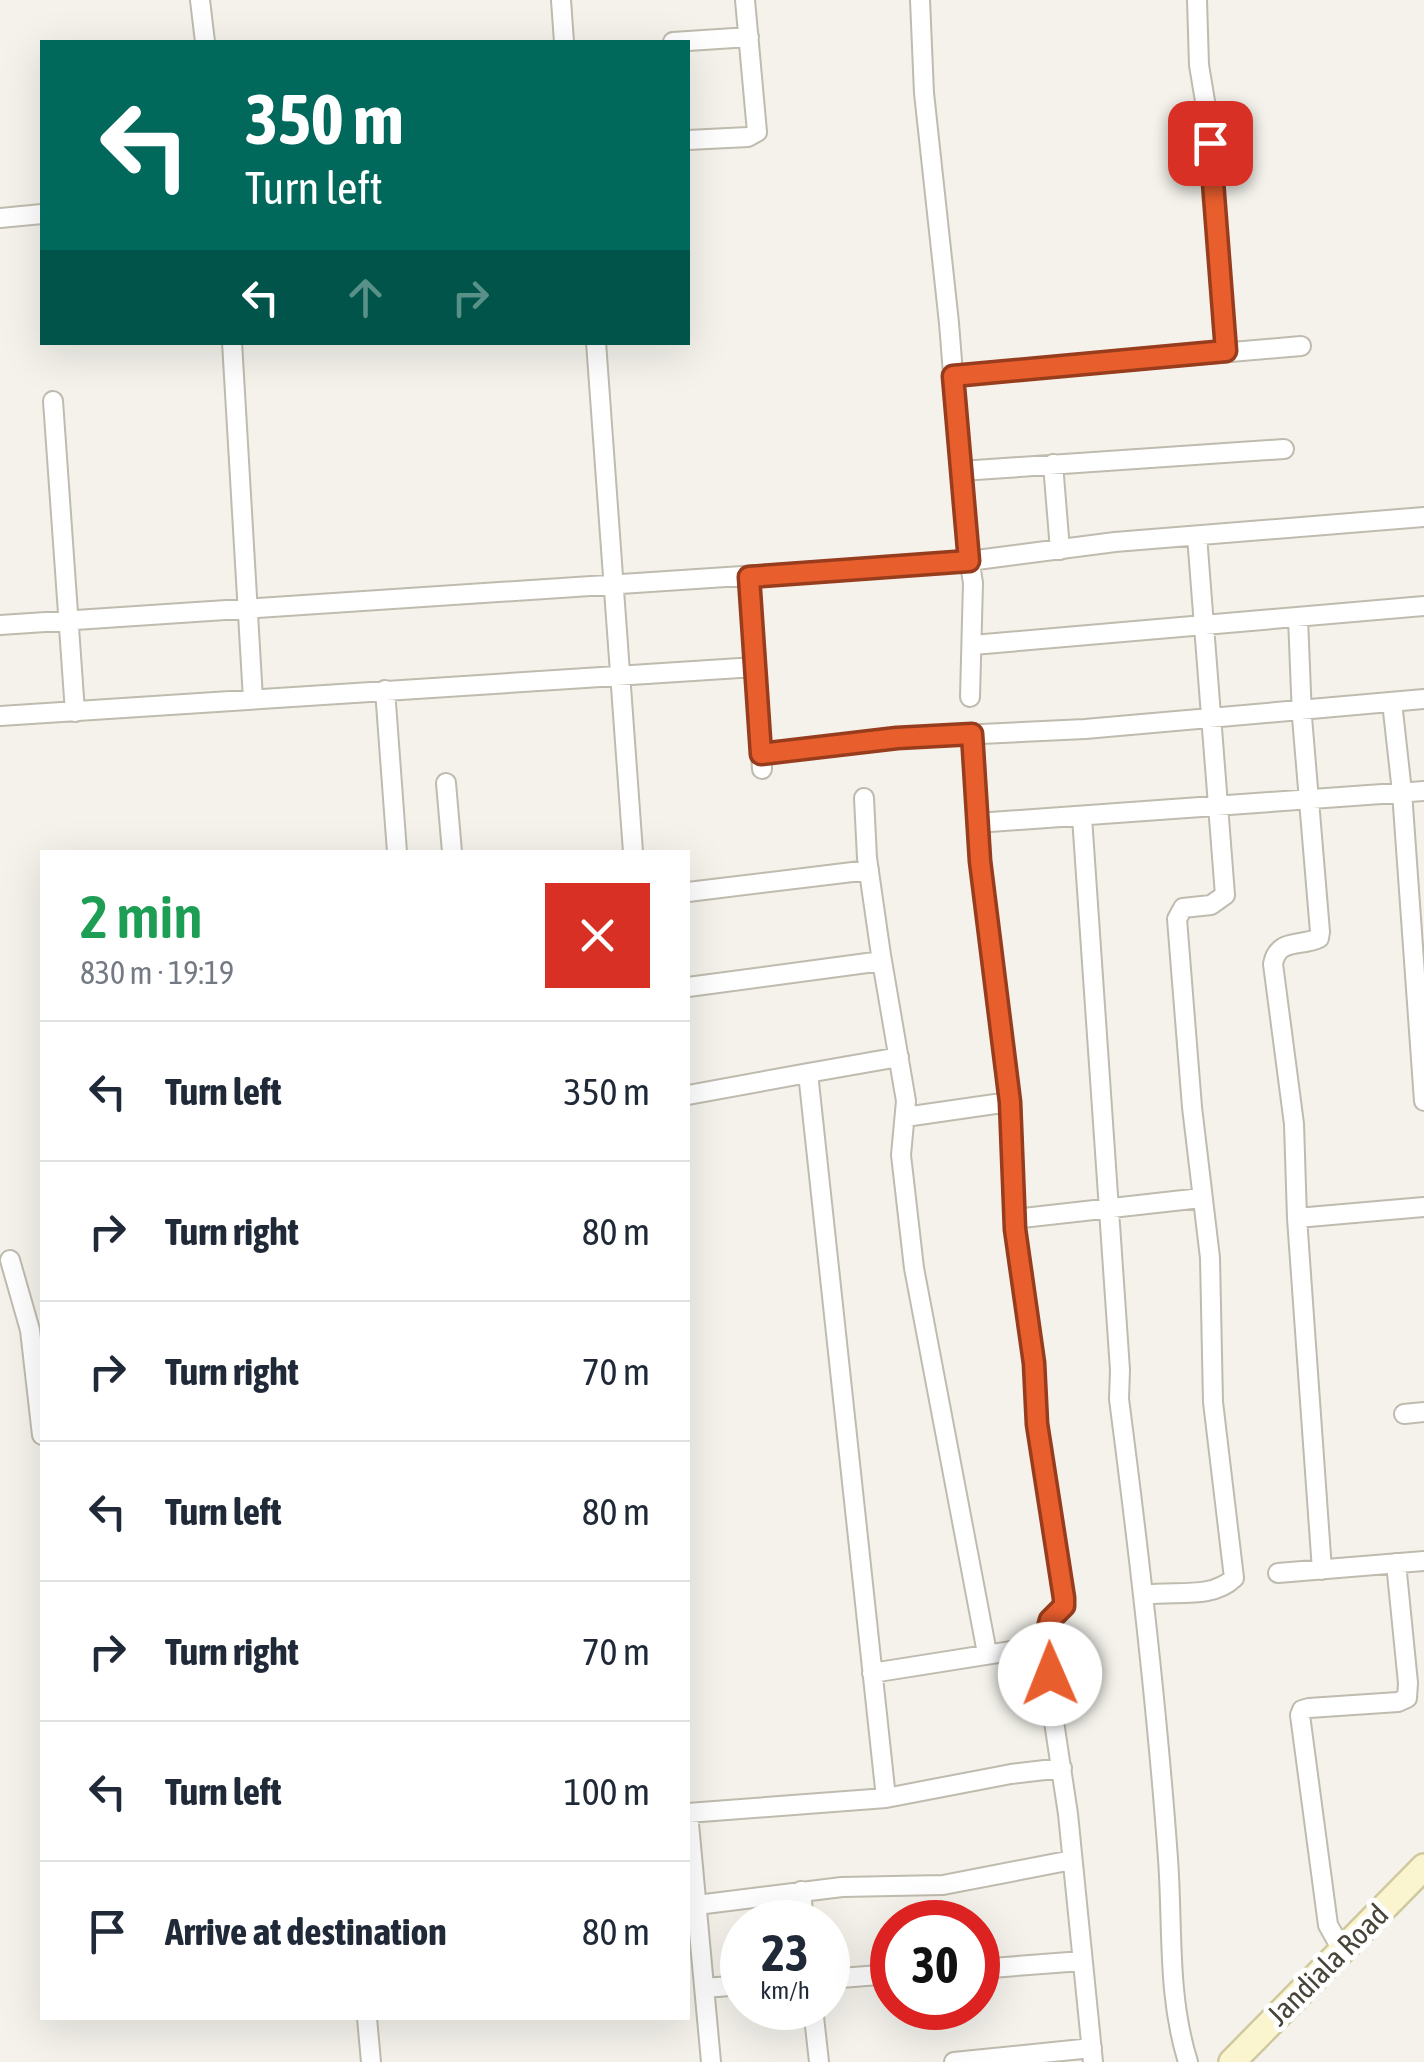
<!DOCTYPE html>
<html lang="en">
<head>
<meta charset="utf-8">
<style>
	:root { --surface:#fff; --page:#f6f6f7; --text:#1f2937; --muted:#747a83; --line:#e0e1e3 }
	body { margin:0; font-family:"Asap Condensed",sans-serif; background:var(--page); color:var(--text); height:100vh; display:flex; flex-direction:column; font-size:38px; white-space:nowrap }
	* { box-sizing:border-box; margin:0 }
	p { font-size:32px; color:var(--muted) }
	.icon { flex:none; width:55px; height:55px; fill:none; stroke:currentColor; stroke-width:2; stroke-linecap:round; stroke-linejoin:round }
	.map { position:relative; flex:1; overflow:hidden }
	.panel { position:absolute; left:40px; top:850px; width:650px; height:1170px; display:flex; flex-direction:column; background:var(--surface); border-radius:0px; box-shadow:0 10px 40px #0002 }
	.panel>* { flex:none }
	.top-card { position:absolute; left:40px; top:40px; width:650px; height:305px; border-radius:0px; box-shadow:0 10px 40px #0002; background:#00695c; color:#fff; overflow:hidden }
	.speed { position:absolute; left:720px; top:1900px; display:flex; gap:20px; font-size:50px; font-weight:700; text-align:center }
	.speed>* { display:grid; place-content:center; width:130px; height:130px; border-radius:50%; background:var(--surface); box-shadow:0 10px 40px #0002; line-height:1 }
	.speed small { font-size:25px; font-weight:400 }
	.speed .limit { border:15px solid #d22; background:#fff; color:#111 }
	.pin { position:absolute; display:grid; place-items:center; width:85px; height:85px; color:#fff; margin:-42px; border-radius:20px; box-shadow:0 5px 15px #0006 }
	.me { position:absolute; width:110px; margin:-55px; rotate:359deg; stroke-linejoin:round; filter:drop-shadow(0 0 8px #0008) }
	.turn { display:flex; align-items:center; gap:35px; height:210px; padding:0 40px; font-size:45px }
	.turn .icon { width:130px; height:130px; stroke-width:2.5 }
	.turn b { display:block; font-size:70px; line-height:85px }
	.lanes { display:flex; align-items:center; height:95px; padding:0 40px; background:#0003; justify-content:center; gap:50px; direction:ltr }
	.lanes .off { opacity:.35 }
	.round { display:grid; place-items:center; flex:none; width:105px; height:105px; border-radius:0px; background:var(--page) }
	.head { display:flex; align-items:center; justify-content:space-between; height:170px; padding:0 40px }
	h1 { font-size:60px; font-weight:600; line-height:75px; color:#1e9e55 }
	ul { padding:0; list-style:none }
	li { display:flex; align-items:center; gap:30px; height:140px; padding:0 40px; border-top:2px solid var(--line) }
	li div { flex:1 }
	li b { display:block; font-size:38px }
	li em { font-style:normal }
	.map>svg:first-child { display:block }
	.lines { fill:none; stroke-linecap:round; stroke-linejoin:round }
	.minor-casing { stroke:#bfbbae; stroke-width:22 }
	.secondary-casing { stroke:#d0c89e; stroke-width:30 }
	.minor { stroke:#fff; stroke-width:18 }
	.secondary { stroke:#fbf5cf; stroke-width:25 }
	.route-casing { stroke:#973d1d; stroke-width:25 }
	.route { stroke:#e95e2d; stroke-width:18 }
	.labels { text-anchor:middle; stroke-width:10; stroke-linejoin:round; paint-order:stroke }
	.street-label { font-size:30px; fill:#484439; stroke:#fff }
</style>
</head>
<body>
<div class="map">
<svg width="1424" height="2062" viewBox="0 0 1424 2062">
	<rect width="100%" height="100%" fill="#f4f2eb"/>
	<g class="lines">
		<defs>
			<path id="minor" d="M200,0l5,42
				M561,0l3,42
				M920,0l4,93 25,230 17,215 7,45 -3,114
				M1197,0l2,65 9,54 18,232
				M673,42l76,-5
				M688,140l60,-3 9,-5 -12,-132
				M0,218l42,-4
				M232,342l21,357
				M596,342l37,510
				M953,376l348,-30
				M53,401l22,311
				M1053,464l7,86
				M961,471l323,-22
				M749,577l13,192
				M1298,618l4,99 18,215 -1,6c-19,9 -41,0 -46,26l21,160 3,94 25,352
				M0,625l969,-64 146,-19 309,-25
				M973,645l451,-39
				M385,690l12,162
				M1392,702l10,90 22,309
				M0,716l755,-49
				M973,735l8,126 31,268 3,100 19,134 3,61 27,173v9l-14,14 -3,12 4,70 17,112 25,248
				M761,754l136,-16 188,-9 339,-30
				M446,783l6,69
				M864,798l3,60 14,97 25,146 -5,54 13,113 73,385
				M1082,817l38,553 -1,29c20,153 38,306 49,460 5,69 -1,136 20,203
				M977,823l447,-32
				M688,892l181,-22
				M688,987l194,-26
				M808,1073l91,-16
				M688,1095l120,-22 78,725 -198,15 23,249
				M905,1117l104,-15
				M1297,1218l127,-11
				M1014,1219l187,-21
				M10,1260l20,70 12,105
				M1404,1414l20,-2
				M1278,1573l146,-12
				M1145,1595c29,-5 66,5 89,-17l-21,-176 -3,-144 -18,-151 -15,-188 6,-11 28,-3 14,-10 -28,-359
				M872,1673l176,-28
				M886,1798l125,-24 51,-6
				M801,1891l3,31
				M697,1905l145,-18 101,-2 129,-25
				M1342,1950l-14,-25 -28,-210 2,-5 7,-2 89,-6 9,-4 1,-15 -12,-120
				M978,1969l104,-8
				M828,1979l64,-5
				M705,1988l37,-3
				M813,2008l6,54
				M367,2018l4,44
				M954,2062l138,-14"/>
			<path id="secondary" d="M1232,2062l192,-195"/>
		</defs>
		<use href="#minor" class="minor-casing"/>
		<use href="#secondary" class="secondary-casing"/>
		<use href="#minor" class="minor"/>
		<use href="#secondary" class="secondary"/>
	</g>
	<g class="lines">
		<defs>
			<path id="route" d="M1050,1674l-3,-42 3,-12 14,-14v-8l-27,-174 -3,-61 -19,-134 -5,-127 -30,-241 -8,-127 -75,4 -136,16 -12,-177 220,-16 -16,-185 273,-25 -16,-208"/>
		</defs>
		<use href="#route" class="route-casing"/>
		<use href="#route" class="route"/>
	</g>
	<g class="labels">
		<g class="street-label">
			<text transform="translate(1328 1965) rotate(-45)" y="10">Jandiala Road</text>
		</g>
	</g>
</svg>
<div class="speed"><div>23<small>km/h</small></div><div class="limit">30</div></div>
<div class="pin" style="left:1210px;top:143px;background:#d93025"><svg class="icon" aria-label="arrive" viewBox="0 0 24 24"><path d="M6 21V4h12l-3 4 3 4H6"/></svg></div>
<svg class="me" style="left:1050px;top:1674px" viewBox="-20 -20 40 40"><circle r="19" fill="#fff"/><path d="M0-13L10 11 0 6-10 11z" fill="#e95e2d"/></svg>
<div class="top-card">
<div class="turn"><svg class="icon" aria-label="left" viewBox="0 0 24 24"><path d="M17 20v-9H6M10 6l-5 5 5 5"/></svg><div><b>350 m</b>Turn left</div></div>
<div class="lanes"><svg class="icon" aria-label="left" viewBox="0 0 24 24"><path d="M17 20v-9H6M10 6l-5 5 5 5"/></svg><svg class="icon off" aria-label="ahead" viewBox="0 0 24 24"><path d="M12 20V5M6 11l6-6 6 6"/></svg><svg class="icon off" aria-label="right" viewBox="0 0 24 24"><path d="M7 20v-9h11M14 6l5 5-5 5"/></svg></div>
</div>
<section class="panel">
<div class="head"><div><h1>2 min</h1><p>830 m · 19:19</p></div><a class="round" style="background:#d93025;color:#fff"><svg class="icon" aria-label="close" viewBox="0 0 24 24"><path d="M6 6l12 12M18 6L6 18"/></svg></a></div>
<ul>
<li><svg class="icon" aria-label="left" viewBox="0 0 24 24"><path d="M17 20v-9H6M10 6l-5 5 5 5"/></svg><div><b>Turn left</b></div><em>350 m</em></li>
<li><svg class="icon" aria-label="right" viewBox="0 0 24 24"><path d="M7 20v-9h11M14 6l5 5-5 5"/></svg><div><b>Turn right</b></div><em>80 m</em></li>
<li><svg class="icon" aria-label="right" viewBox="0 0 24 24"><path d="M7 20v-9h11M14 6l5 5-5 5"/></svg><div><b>Turn right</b></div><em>70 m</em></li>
<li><svg class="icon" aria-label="left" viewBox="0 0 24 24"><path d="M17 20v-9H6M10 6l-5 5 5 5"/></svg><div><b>Turn left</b></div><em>80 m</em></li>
<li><svg class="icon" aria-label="right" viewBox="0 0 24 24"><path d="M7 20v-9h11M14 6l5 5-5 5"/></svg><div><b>Turn right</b></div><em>70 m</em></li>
<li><svg class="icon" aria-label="left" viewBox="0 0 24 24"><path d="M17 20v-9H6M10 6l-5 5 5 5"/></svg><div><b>Turn left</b></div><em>100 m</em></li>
<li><svg class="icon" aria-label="arrive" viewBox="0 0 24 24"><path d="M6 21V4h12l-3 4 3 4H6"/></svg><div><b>Arrive at destination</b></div><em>80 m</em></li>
</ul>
</section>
</div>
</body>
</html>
